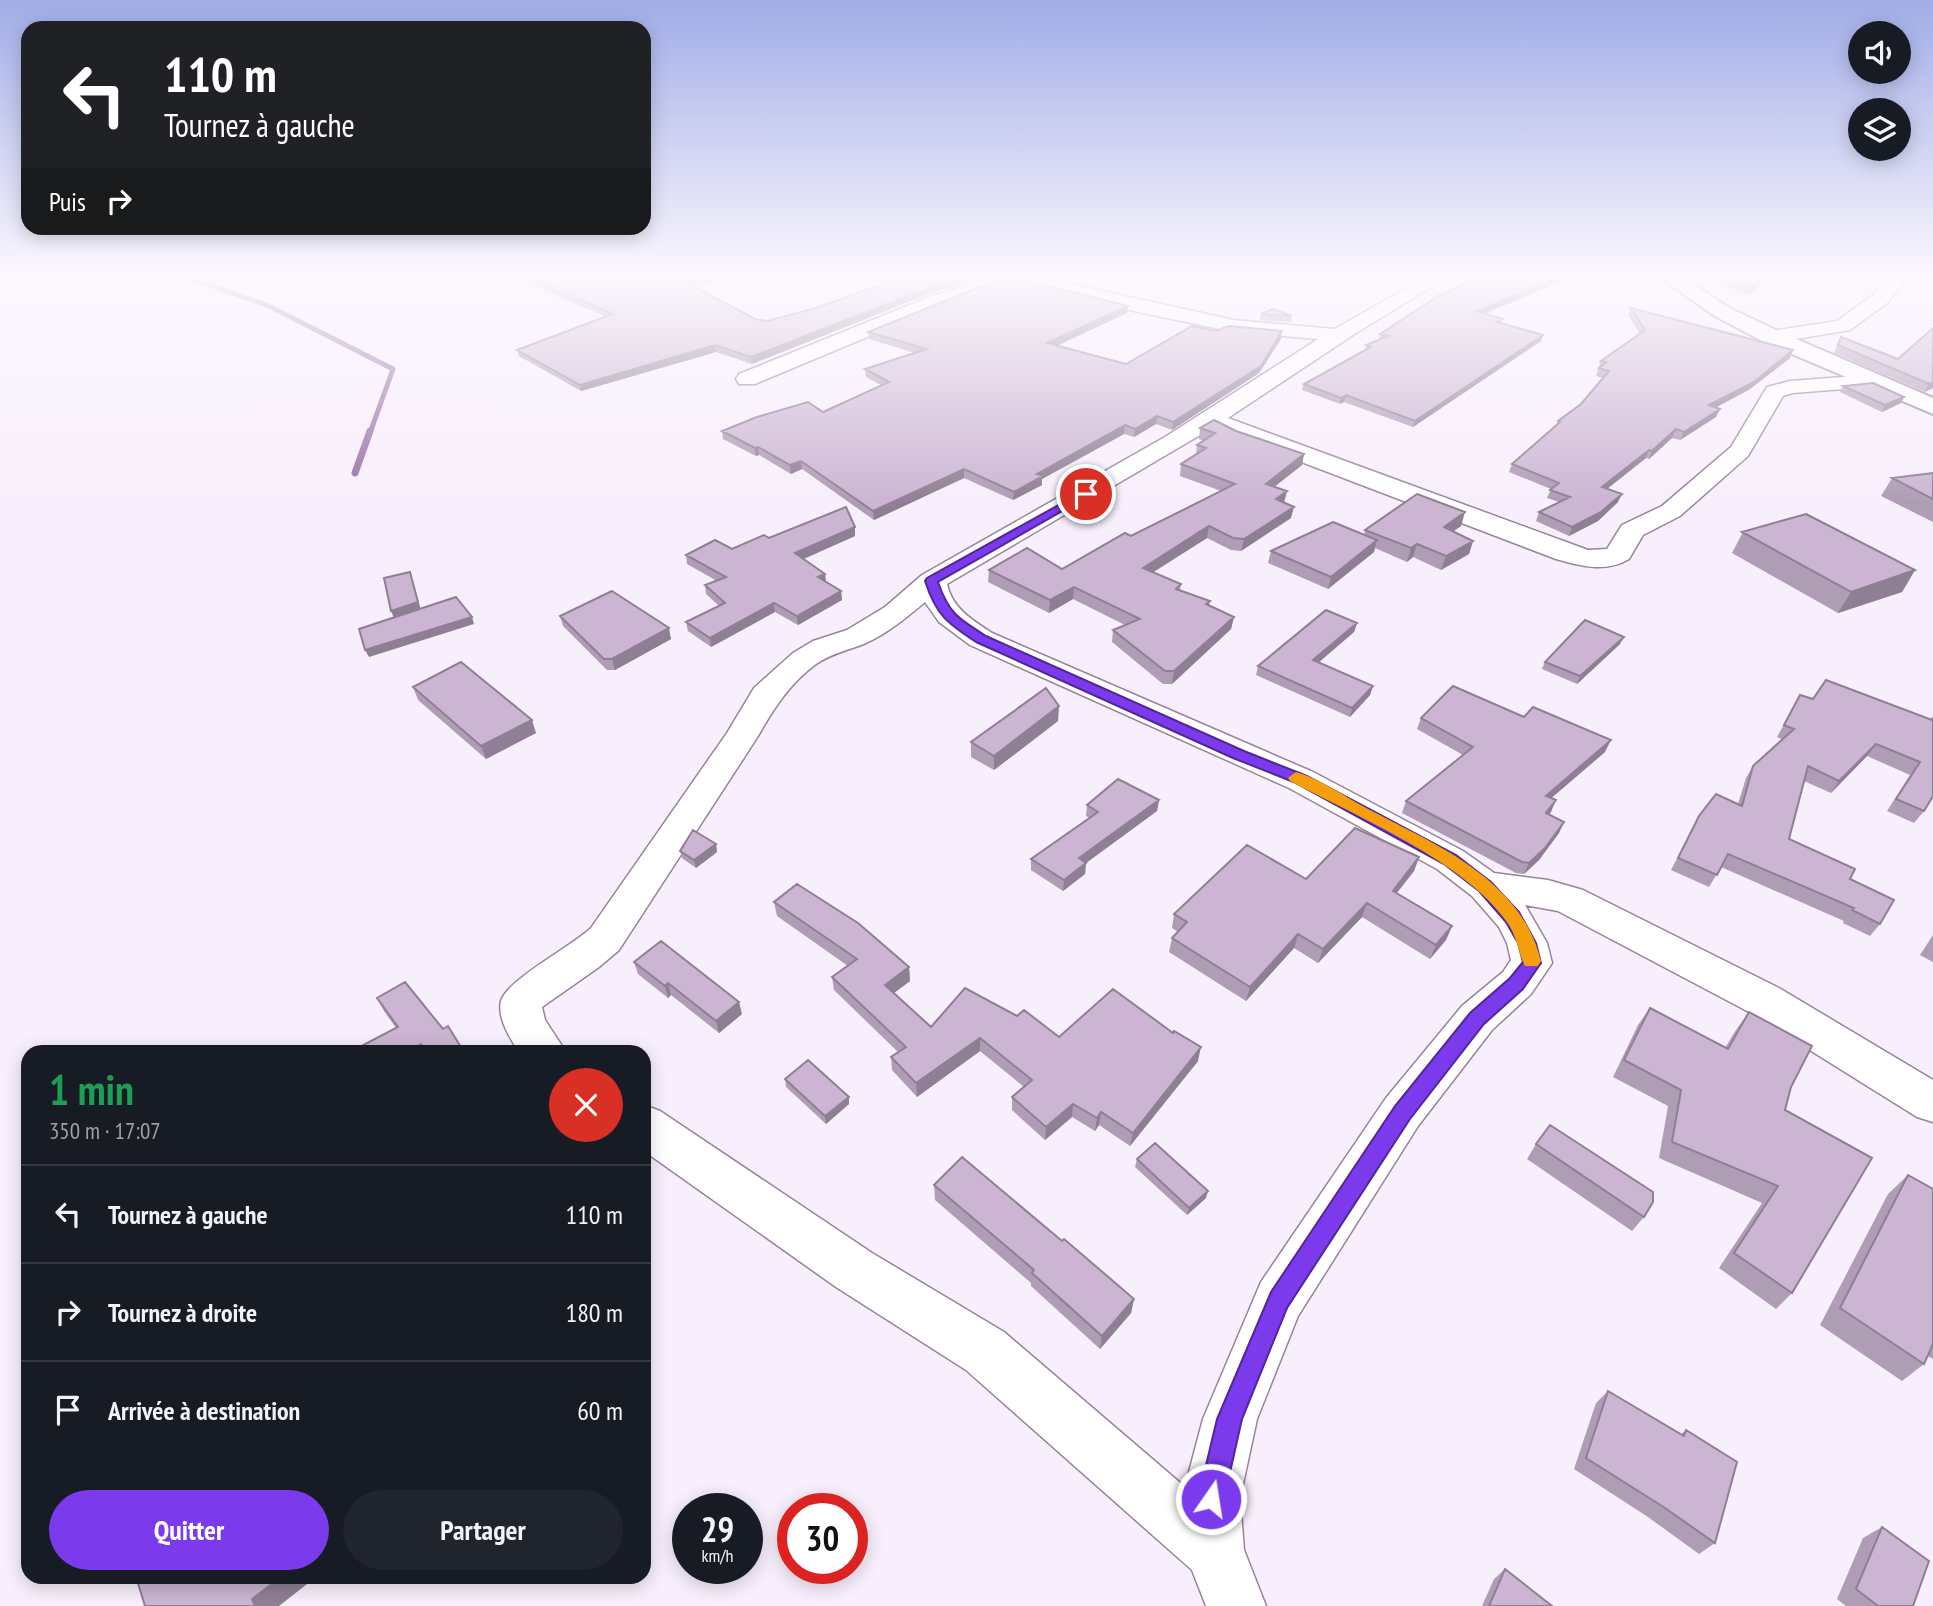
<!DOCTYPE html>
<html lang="fr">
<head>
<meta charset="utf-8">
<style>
	:root { --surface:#171b24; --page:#20242c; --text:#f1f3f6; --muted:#9ea1a6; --line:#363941; --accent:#7c3aed }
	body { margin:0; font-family:"PT Sans Narrow",sans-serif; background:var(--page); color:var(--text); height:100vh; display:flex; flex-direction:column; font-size:26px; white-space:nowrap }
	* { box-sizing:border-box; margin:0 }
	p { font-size:23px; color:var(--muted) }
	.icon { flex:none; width:38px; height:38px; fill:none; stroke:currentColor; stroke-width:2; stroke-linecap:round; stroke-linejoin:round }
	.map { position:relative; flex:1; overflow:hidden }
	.panel { position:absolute; left:21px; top:1045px; width:630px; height:539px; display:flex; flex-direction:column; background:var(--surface); border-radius:21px; box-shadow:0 4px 18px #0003 }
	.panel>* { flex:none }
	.banner { position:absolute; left:21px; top:21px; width:630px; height:214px; border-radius:21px; box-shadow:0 4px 18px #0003; background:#202124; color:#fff; overflow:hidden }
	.controls { position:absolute; left:1848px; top:21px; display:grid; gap:14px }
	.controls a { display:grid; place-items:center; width:63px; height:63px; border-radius:50%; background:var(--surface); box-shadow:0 4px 18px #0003; font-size:35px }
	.speed { position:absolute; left:672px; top:1493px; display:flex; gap:14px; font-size:35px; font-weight:700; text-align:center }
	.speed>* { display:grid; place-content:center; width:91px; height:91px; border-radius:50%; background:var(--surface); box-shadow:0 4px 18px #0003; line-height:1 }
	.speed small { font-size:18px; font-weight:400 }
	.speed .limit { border:10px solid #d22; background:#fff; color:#111 }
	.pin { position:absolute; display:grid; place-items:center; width:60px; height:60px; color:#fff; margin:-30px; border:4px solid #fff; border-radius:50%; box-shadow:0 2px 7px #0007 }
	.me { position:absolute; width:77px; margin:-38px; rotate:13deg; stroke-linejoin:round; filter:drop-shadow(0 0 5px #0008) }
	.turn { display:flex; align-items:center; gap:24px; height:147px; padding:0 28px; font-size:32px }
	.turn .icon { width:91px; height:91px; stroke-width:2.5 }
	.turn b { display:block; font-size:49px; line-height:60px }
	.then { display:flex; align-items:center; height:66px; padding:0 28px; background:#0003; gap:14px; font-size:26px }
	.round { display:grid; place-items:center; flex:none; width:74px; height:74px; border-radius:37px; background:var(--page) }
	.headline { display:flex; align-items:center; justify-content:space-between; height:119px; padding:0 28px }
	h1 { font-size:42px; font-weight:700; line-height:52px; color:#1e9e55 }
	.primary-button { display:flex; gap:14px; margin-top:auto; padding:14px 28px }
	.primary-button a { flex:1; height:80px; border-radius:42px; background:var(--accent); color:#fff; font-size:28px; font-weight:700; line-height:80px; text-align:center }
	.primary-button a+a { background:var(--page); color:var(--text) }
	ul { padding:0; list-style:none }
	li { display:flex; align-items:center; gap:21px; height:98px; padding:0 28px; border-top:2px solid var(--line) }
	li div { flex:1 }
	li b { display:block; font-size:26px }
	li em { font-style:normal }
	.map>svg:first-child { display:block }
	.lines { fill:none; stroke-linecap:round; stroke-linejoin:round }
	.stream-far1 { stroke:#9972a6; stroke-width:5 }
	.stream { stroke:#9972a6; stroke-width:7 }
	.minor-casing { stroke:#98829f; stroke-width:3 }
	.tertiary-casing { stroke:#98829f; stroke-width:4 }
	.minor { fill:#fff; fill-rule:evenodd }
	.tertiary { fill:#fff; fill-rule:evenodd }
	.wall { fill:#af9cb5 }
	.shaded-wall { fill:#8f7f94 }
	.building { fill:#ccb5d3; stroke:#8f7f94; stroke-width:2 }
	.route { fill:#7c3aed; stroke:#51269a; stroke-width:2 }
	.slow { fill:#f59e0b }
</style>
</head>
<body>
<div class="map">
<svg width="1933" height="1606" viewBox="0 0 1933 1606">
	<rect width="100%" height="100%" fill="#f8effc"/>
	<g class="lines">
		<path class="stream-far1" d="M190,278l79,28 124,63 -23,64"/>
		<path class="stream" d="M355,473l15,-42"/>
		<defs>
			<path id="minor" d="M989,278h54l191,42 101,9 89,-51h22l-90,55 -128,85 360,132 19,-1 15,-24 40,-19 69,-59 36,-60 23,-6 80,-6 8,1 3,5 -3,5 -8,1 -77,6 -10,3 -35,60 -68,60 -37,19 -14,24c-23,14 -49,7 -73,0l-344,-131 -265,156c5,24 25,36 45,49l321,139 150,79 31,22 54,7 35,10 196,98 154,92v42l-16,-5 -168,-105 -191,-101 -33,-6 22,38 5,20 -21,31 -39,36 -74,96 -120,190 -41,103 -17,79 4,52 22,56h-60l-14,-36 -226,-200 -130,-83 -192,-136v-46l16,6 212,142 132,79 181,155 18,-68 58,-137 125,-184 76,-92 41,-34 8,-12 -4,-17 -8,-16 -27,-31 -35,-27 -148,-81 -319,-143 -31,-23 -14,-20c-18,15 -37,31 -59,41 -17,7 -34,10 -50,21 -26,19 -42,44 -58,72l-139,214 -20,17 -57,40 3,13 21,32h-47c-9,-14 -22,-34 -18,-51 6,-21 71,-55 90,-73l136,-195 27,-45 39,-35 20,-12 34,-11 38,-23 37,-32 243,-138 153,-98 -84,-7 -143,-30 -73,-20 -32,7 -40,15 -191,80h-16l-3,-5 3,-5 193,-78z
				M1885,278h18v5l-16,20 -37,27 -78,13 -7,-2 -3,-4 3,-4 7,-2 65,-10 36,-26 12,-13z"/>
			<path id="tertiary" d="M1661,278h23l45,30 51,24 153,66v16l-169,-72 -49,-26z"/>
		</defs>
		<use href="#minor" class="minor-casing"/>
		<use href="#tertiary" class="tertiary-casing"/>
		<use href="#minor" class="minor"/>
		<use href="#tertiary" class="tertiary"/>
	</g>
	<path class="wall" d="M435,278h28l-15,5z
		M516,278h213l-36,9 62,32 12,2 49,-13 68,-24 -18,-6h115l-50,15 -179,71 -36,-12 -135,39 -62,-35 -2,-6 89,-33z
		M1570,278l-86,36 18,9 39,18 -128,86 -69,-25 -4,2 -38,-14 2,-6 61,-34 1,-5 13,-5 1,-6z
		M1703,278h65l-20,17z
		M1128,306l-1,7 -70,33 69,18 90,-33 65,8 -22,34 -87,57 -16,-6 -22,13 -10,-3 -82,45v6l-29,15 -49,-22 -90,42 -72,-51 -11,5 -32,-19 -3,1 -33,-17 -1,-8 101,-19 58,-27 -15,-8 -1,-8 50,-16 -46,-14 -1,-7z
		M1631,308l159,50 -40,31 -34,18v10l-36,23 -8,-2 -23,21 -3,-1 -39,31 11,13 -20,19 -29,15 -33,-15 3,-9 20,-10 -12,-4 4,-9 -42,-17 3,-8 45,-39 1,-4 23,-17 22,-26 -7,-2 5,-15 39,-27 -12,-19z
		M1261,314l31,2 -1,6 -31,-2z
		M1933,328v60l-8,4 -91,-39 7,-16 57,22z
		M1843,386l61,11 -3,6 -19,9 -42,-20z
		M1200,428l36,3 68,23 -2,11 -28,22 10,16 7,15 -50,33 -10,-1 -24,-12 -54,34 28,12 -1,6 30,11 -1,4 25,12 -3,12 -59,55h-9l-51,-42 1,-12 12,-5 -52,-26 -24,14 -61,-31 1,-12 73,-1 159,-78 -41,-15 1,-12 15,-9 1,-10 7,-4 -5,-2z
		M1933,473v49l-52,-26 11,-18z
		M1461,526l-8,5 20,10 -4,13 -28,16 -28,-13 -6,5 -32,-14 -1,4 -46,37 -60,-26 3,-12 93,-16 1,-5z
		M855,527v9l-51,23 21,15 1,8 15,9 1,9 -44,25 -23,-13 -64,35 -23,-16 -2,-9 33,-16 -13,-12 -1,-9 12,-4 -30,-17 -1,-9 46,-6 37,-11z
		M1743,532l172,38 -13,22 -64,21 -106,-60z
		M560,616l111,23 -56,31h-8l-44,-44z
		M1357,623l-3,9 -35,30 54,24 -3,9 -20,22 -94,-42 2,-9z
		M1620,644l-43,40 -35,-15 3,-7z
		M413,687l123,46 -50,26 -68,-59z
		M1800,695l13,4 118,20 2,-3v80l-9,15 -10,12 -27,-12 23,-36 -43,-19 -36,37 -27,-12 -15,58 61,40 30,45 -10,12 -27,-13 1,-2 -123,-54 -12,20 -38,-17 28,-54 39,-12 8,-26 7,-12 29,-27 -5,-2z
		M1524,717l81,35 -54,46v14l-3,3 16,7 -5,11 -20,27 -15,14 -8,-1 -114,-60 4,-12 57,-46 -46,-26 4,-11z
		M1058,721l-64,49 -23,-13v-15z
		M1159,800l-2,11 -71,52 -1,11 -22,17 -32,-21v-11l59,-41 -4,-2 1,-11z
		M716,844l1,8 -21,16 -14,-10 -2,-7z
		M1419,857l-5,14 -17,22 55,33 -6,14 -16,19 -68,-42 -44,46 -24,-15 -48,53 -77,-49 3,-14 6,-6 -6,-4 2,-14 132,-35z
		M774,902l135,65 1,14 -16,12 37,34 86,-11 42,21 139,24 -68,85 -31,-21 -4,6 -23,-14 -27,23 -33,-30v-13l12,-10 -44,-36 -63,46 -25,-27 -1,-13 7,-5 -64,-62 -2,-13 16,-11 -71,-50z
		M1933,935v27l-13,-7z
		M634,962l108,52 -23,19 -48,-38 -3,3 -30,-24z
		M377,998l66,31 21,23 -68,-24 -12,-17z
		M1650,1008l75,40 11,-18 13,-18 42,75 -6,23 7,183 -16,16 -57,-41 43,-65 -103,-45 9,-52 -55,-29 25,-52z
		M785,1079l64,18v7l-23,20 -40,-37z
		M1536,1144l108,73 -12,14 -105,-72z
		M1137,1159l69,39 -19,17 -52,-48z
		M1908,1175l25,14v170l-5,-3 -4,8 -22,17 -82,-56 68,-131z
		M934,1185l200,114 -3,14 -31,36 -69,-63v-3l-96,-83z
		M1608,1391l73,43 5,-4 29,113 -16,11 -51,-37 -74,-48 22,-66z
		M1882,1527l31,79h-67l-9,-7 26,-61z
		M1505,1569l47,37h-70l12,-27z"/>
	<path class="shaded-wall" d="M446,278h17l-15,5z
		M703,278h26l-43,10 -1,-6z
		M961,278h20l-50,15 -179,71 -1,-7 180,-70z
		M1557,278h13l-95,39 2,-6z
		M1762,278h6l-20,17 3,-9z
		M1128,306l-1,7 -80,37v-7z
		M1282,331l-1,8 -22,34 -87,57 1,-8z
		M1543,335l-2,6 -128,86 2,-6z
		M715,345l1,7 -135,39 -1,-6z
		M1793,350l-3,8 -40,31 -44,24 3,-8z
		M1933,383v5l-8,4 4,-8z
		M1346,395l-2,7 -4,2 1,-6z
		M1904,397l-3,6 -19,9 3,-7z
		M1720,409l-4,8 -36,23 4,-8z
		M1157,416l-1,8 -22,13 1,-8z
		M1125,425l-1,9 -82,45v6l-29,15 1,-8 23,-18z
		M1676,429l-4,9 -23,21 3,-8z
		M758,447l1,8 -3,1 -1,-8z
		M1649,450l-3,8 -48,38 4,-9z
		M1304,454l-2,11 -38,30 2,-11z
		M801,461l1,8 -11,5 -1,-9z
		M964,469v9l-90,42 -1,-9z
		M1287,491l-3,12 -8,-4z
		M1622,494l-4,8 -20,19 -29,15 3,-9z
		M1294,507l-3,11 -50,33 3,-12z
		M1465,512l-4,14 -21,15 4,-14z
		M1209,526l-2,12 -66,42 2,-12z
		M855,527v9l-59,26 -1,-9z
		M1377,540l-3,12 -46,37 3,-12z
		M1473,541l-4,13 -28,16 5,-14z
		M1417,544l-4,13 -6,5 4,-14z
		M1915,570l-13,22 -64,21 13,-21z
		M410,572l11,38 -27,8 -3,-7z
		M825,574l1,9 -8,-6z
		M1074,587l-1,12 -24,14 1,-13z
		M841,591l1,9 -44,25 -1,-9z
		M774,603l1,9 -64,35 -1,-9z
		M472,617l2,7 -105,33 -4,-7z
		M1234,617l-3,12 -59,55 2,-13z
		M1357,623l-3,9 -43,37 2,-9z
		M669,628l2,11 -56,31 -3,-11z
		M1624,637l-4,7 -43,40 3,-8z
		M1373,686l-3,9 -20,22 2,-9z
		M1059,706l-1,15 -64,49v-14z
		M532,720l4,13 -50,26 -5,-13z
		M1611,740l-6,12 -64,55 5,-11z
		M1876,744l-9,12 -36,37 8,-12z
		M1159,800l-2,11 -71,52 -1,11 -22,17 1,-11 15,-22z
		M1556,800l-5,12 -10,13 5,-12z
		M1564,822l-5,11 -20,27 -15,14 5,-11z
		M716,844l1,8 -21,16 -2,-8z
		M1419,857l-5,14 -27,34 6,-14z
		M1367,903l-5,14 -44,46 5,-14z
		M1452,926l-6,14 -16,19 6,-14z
		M1298,934l-4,14 -48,53 4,-14z
		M909,967l1,14 -24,18 -1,-14z
		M668,983l3,12 -3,3 -3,-12z
		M739,1002l3,12 -23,19 -3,-12z
		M980,1038v13l-63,46 -1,-14z
		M421,1044l5,8h-19z
		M1201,1047l-3,14 -68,85 3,-13z
		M849,1097v7l-23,20 -1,-8z
		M1073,1104l-1,13 -27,23 1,-13z
		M1101,1112l-2,13 -4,6 2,-13z
		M1208,1191l-2,7 -19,17 2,-7z
		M1134,1299l-3,14 -31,36 2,-13z
		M281,1577h35l-37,29h-24l-3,-7z"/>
	<path class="building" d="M529,278h174l-18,4 70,37 12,2 49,-13 76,-27 -8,-3h77l-30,9 -180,70 -36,-12 -135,40 -63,-35 96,-36z
		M1017,278l111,28 -81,37 79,21 66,-38 24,5 13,-5 53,5 -21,35 -88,56 -16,-6 -22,13 -10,-4 -88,49 6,2 -29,16 -50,-23 -91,42 -72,-50 -11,4 -32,-18 -3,1 -33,-17 35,-14 51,-15 15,10 66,-30 -24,-13 62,-20 -59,-17 119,-48z
		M1476,278h81l-80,33 26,8 -6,3 46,13 -128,86 -69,-26 -5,3 -37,-14 67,-37 -5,-2 23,-9 -9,-2 60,-39z
		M1728,278h34l-11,8z
		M1631,308l162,42 -39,32 -45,23 11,4 -36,23 -8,-3 -24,22 -3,-1 -47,37 20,7 -21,18 -29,15 -33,-15 31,-15 -20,-7 9,-7 -47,-19 48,-42 -2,-1 23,-17 28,-33 -10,-3 7,-6 -5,-1 44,-31z
		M1273,309l19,7 -31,-2z
		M1933,328v55l-4,1 -91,-39 3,-8 57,22z
		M1873,383l31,14 -19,8 -42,-19z
		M1214,420l22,11 68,23 -38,30 21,7 -11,8 18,8 -50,32 -11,-1 -24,-12 -66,42 38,16 -5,5 34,12 -4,3 28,13 -60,54h-9l-52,-41 27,-11 -66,-32 -24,13 -61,-30 38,-22 35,21 63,-36 6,3 104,-52 -54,-20 25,-16 -9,-3 18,-12 -15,-5z
		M1933,473v26l-41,-21z
		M1417,494l48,18 -21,15 29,14 -27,15 -29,-12 -6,4 -46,-18z
		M846,507l9,20 -60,26 30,21 -7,3 23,14 -44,25 -23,-13 -64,35 -24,-16 39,-19 -20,-18 21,-8 -40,-22 29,-15 17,9 32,-14 5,3z
		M1806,514l109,56 -64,22 -109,-60z
		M1333,522l44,18 -46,37 -60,-26z
		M410,572l8,30 -27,9 -7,-33z
		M612,591l57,37 -57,31h-8l-44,-43z
		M456,597l16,20 -107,33 -6,-21z
		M1326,610l31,13 -44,37 60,26 -21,22 -94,-42z
		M1585,620l39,17 -44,39 -35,-14z
		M461,662l71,58 -51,26 -68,-59z
		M1826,680l106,40 1,-2v78l-9,15 -28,-12 24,-37 -44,-18 -37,37 -31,-15 -19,73 66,30 -5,10 44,21 -14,24 -28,-14 2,-2 -126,-54 -11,21 -39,-17 21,-42 17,-22 26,12 11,-40 41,-37 -10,-4 16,-30 13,4z
		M1453,686l71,31 9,-10 78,33 -65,56 10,4 -10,13 18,9 -19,26 -16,15 -7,-1 -116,-61 67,-54 -52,-29z
		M1046,688l13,18 -65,50 -23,-14z
		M1118,779l41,21 -80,58 7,5 -22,17 -33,-21 67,-47 -11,-7z
		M1355,828l64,29 -26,34 59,35 -16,19 -69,-42 -44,46 -25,-15 -48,53 -78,-49 15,-16 -13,-8 73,-69 59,34z
		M693,830l23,14 -22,16 -14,-9z
		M797,884l61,39 51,44 -24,18 46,42 34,-39 52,28 7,-6 35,27 54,-48 60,44 1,-2 27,16 -68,86 -32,-21 -4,6 -24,-14 -27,23 -34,-30 20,-17 -52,-42 -64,45 -25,-26 15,-10 -74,-70 25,-18 -83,-57z
		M661,941l78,61 -23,19 -48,-38 -3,3 -31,-24z
		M405,982l38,47 5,-3 16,26h-38l-5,-8 -14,8h-57l48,-25 -21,-29z
		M1650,1008l78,41 21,-37 63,34 -21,41 -6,23 87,48 -80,135 -58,-40 44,-67 -106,-44 9,-52 -57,-30z
		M808,1060l41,37 -24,19 -40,-37z
		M1550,1125l103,67v10l-9,15 -108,-73z
		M1155,1143l53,48 -19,17 -52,-49z
		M962,1157l100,84 2,-2 70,60 -32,37 -70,-63 2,-3 -100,-85z
		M1908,1175l25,14v155l-9,20 -84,-56z
		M1608,1391l76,45 2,-6 51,32 -22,81 -53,-37 -76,-48z
		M1882,1527l47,34 -16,45h-35l-22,-17z
		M1505,1569l47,37h-63z
		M136,1577h145l-29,22 3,7h-110z"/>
	<linearGradient id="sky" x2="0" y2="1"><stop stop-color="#a0ace7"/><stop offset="0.55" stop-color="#fcf8fe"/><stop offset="1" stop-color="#fcf8fe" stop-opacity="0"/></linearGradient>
	<rect width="1933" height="503" fill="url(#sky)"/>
	<path class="route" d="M1082,492l10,2 -154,88c11,32 21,37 48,54l258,115 63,25 149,79 35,27 28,30 17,31 5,20 -18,26 -39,35 -74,95 -123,189 -45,111 -18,80 -4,9 -9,4 -9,-4 -4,-9 19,-80 54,-127 124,-186 75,-93 40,-35 13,-16 -5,-19 -12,-21 -27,-31 -35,-27 -148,-81 -63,-25 -257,-116c-29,-19 -40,-27 -51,-61l2,-3z"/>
	<path class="slow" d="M1296,772c25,7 49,25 72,37 68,36 153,70 173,152l-3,5h-13c-7,-14 -8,-30 -18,-44 -43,-61 -151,-106 -217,-141l-2,-3z"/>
</svg>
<div class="controls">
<a><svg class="icon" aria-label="sound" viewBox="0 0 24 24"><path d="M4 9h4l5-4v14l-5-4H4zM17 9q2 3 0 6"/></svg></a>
<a><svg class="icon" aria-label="layers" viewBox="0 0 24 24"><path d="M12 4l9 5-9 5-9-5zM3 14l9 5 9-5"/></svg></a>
</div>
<div class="speed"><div>29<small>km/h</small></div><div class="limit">30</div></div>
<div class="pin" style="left:1086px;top:494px;background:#d93025"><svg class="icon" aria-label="arrive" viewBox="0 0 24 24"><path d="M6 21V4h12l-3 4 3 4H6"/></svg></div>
<svg class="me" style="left:1211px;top:1499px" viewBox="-20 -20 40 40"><circle r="17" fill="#7c3aed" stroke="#fff" stroke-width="3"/><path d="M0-11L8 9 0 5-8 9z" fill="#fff"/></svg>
<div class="banner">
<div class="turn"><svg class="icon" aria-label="left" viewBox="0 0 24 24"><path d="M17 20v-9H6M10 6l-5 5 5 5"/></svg><div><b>110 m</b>Tournez à gauche</div></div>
<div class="then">Puis<svg class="icon" aria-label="right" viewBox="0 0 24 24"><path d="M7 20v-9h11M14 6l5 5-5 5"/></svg></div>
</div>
<section class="panel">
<div class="headline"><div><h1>1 min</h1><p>350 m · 17:07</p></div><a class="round" style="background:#d93025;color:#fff"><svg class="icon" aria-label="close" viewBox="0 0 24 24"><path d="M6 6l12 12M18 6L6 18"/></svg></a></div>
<ul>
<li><svg class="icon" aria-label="left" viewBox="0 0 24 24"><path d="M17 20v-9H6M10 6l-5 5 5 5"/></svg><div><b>Tournez à gauche</b></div><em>110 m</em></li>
<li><svg class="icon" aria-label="right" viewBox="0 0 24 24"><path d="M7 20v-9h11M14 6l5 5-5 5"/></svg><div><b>Tournez à droite</b></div><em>180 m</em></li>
<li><svg class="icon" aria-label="arrive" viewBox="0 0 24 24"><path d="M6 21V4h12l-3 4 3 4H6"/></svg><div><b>Arrivée à destination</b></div><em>60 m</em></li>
</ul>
<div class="primary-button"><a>Quitter</a><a>Partager</a></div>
</section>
</div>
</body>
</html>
